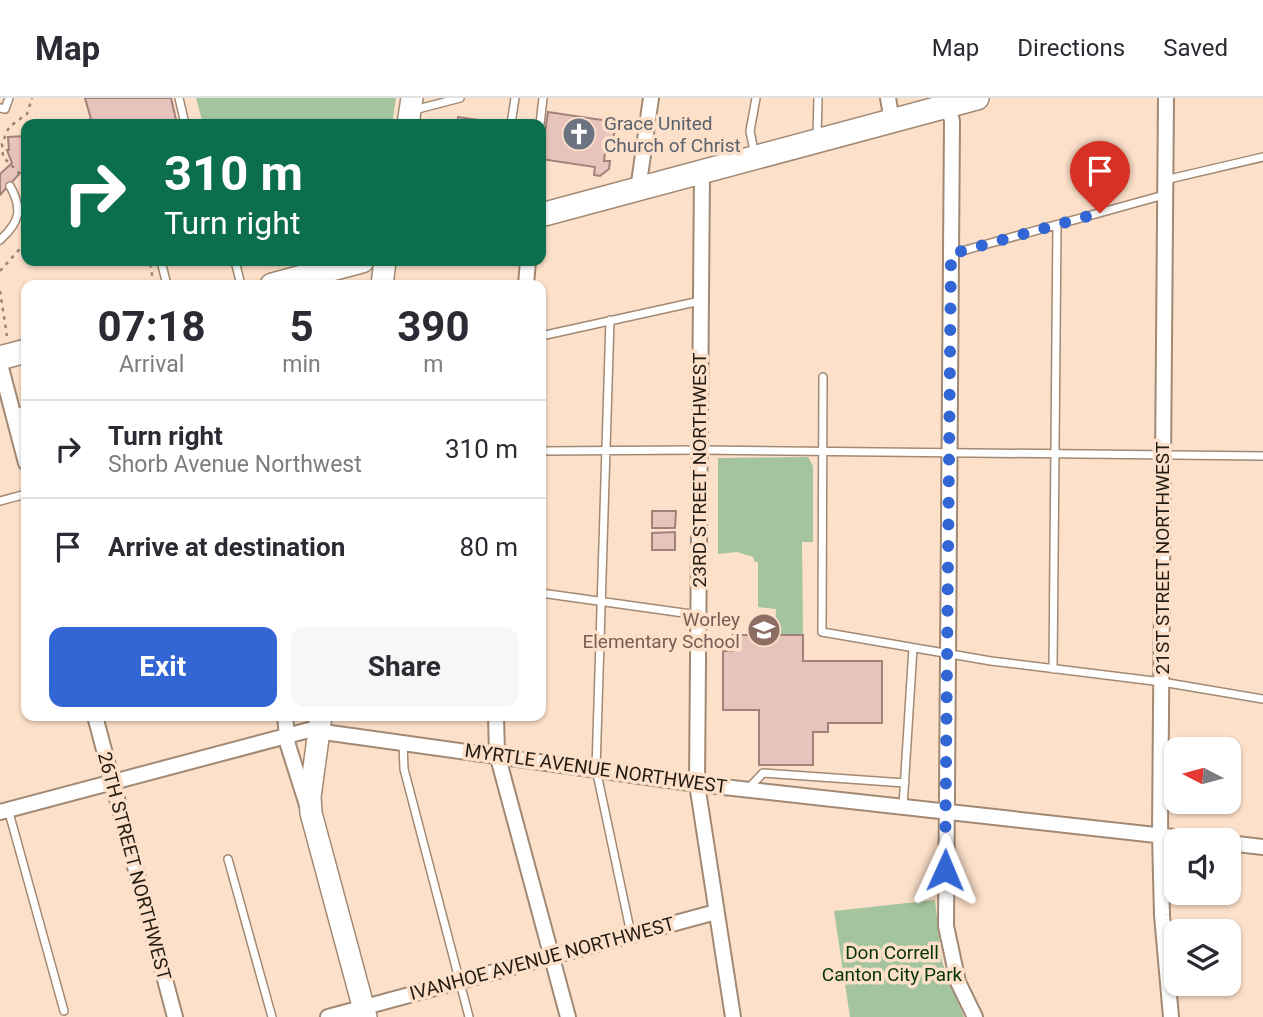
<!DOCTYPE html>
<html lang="en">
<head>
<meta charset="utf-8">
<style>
	:root { --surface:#fff; --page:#f7f7f7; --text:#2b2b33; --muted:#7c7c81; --line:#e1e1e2; --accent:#3366d5 }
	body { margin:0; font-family:Roboto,sans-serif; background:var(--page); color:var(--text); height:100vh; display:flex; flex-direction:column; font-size:26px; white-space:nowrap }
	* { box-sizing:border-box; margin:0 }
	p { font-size:23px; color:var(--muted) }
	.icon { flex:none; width:38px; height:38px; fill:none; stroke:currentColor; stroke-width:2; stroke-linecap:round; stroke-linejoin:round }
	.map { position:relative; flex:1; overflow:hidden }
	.sheet { position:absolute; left:21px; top:182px; width:525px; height:441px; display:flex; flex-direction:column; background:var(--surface); border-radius:14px; box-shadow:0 2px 5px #0004 }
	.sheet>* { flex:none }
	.guide { position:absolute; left:21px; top:21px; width:525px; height:147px; border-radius:14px; box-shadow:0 2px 5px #0004; background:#0b6e4f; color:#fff; overflow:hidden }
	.needle { width:46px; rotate:276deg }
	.buttons { position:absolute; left:1164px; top:639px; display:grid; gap:14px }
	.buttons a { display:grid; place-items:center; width:77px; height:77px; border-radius:14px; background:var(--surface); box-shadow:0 2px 5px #0004; font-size:35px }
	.pin { position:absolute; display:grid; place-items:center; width:60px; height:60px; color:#fff; margin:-72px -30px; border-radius:50% 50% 50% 0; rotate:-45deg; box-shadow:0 0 7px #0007 }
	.pin .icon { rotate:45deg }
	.me { position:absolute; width:77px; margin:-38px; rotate:1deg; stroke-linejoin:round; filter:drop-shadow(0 0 5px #0008) }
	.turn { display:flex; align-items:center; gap:24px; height:147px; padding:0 28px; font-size:32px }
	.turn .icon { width:91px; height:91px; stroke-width:2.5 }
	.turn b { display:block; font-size:49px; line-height:60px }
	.eta { display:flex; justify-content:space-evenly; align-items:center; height:119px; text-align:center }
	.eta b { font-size:42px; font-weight:700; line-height:49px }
	.cta { display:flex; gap:14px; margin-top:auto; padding:14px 28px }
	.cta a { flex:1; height:80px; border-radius:14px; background:var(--accent); color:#fff; font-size:28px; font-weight:700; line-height:80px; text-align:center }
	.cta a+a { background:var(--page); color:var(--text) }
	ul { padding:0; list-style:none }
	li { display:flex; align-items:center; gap:21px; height:98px; padding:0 28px; border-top:2px solid var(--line) }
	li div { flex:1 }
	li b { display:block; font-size:26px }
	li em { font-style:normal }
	header { display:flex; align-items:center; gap:42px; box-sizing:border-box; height:98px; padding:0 35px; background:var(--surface); border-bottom:2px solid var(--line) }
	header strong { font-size:33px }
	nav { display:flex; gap:38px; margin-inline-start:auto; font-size:24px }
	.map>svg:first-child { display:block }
	.green { fill:#a3c49e }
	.building { fill:#e8c3bc; stroke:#a3807a; stroke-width:2 }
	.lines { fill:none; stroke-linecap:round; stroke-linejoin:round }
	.lane-casing { stroke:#a28973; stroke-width:10 }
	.street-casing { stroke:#a28973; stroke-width:18 }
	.secondary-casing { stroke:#a28973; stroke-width:24 }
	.primary-casing { stroke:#a28973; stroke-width:26 }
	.path { stroke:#988574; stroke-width:2.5; stroke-dasharray:3.5 5; stroke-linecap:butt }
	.lane { stroke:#fff; stroke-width:7 }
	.street { stroke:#fff; stroke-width:14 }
	.secondary { stroke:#fff; stroke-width:21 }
	.primary { stroke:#fff; stroke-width:23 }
	.route { stroke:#3366d5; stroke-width:12; stroke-dasharray:0 21.6 }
	.labels { text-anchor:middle; stroke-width:7; stroke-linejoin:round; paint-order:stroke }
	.worship-label { font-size:19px; fill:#5b616d; stroke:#fce0c9; text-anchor:start }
	.street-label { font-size:19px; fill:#241b12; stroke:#fce0c9 }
	.education-label { font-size:19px; fill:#785e54; stroke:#fce0c9; text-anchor:end }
	.park-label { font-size:19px; fill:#053602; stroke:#fce0c9 }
</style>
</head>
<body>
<header>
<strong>Map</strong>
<nav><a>Map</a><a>Directions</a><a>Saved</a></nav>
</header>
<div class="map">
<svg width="1263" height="919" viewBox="0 0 1263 919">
	<rect width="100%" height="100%" fill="#fce0c9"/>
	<path class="green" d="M196,0h200l-4,26h-189z
		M808,359l5,9v76h-11l1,93h-28l1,-26 -18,-2v-45h-3l-2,-5 -16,-5 -19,2v-96z
		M935,802l7,62 22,55h-114l-16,-106z"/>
	<path class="building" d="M85,0h86l6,26h-106l20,-5z
		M548,14l68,10 -4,25 -6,-1 -2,15h6l-1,8 -9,7 -6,-1 1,-8 -54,-8z
		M458,19l41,6 -1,1h-41z
		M26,38v37h-6l-20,22v-21l12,-11 -5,-13h2l-1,-13z
		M652,413h24l-1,17h-23z
		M675,434v18h-23v-17z
		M732,537h71v26h79v62h-54v9h-15v33h-54v-55h-36v-59h9z"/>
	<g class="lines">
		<defs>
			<path id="lane" d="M179,0l6,26
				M0,10l5,1 4,-11
				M414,12l46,-12
				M511,26l4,-26
				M540,26l3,-26
				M817,39l1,-39
				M755,58l-5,-25 6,-33
				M1165,82l98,-23
				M0,142c20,-18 23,-31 10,-54
				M951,156l213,-59
				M161,163l6,24
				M235,163l6,24
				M610,222l-14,449 35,165
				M541,238l159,-35
				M823,279l-1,255 169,29 171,21 101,17
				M13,315l13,-3
				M541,353l158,-1 564,6
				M0,403l26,-7
				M541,495l157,22
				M1053,571l4,-444
				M403,644l1,27 65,248
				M748,691l15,-16 142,10
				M903,708l10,-158
				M8,711l56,202
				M228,761l44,158"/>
			<path id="street" d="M888,0l4,23
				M1166,0l-6,737 2,80 9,102
				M948,8l4,15 -6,805 12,56 17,35
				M702,75l-5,611 36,233
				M638,92l13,-92
				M526,187l2,-24
				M0,266l26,99
				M95,618l80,301
				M285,618l3,29 19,60
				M496,618l1,38 71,263
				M0,714l309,-82 388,54 504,56
				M1228,745l35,4
				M328,919l388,-105"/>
			<path id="secondary" d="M408,26l4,-26
				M382,187l3,-24
				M321,618l-11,81 1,16 55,204"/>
			<path id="primary" d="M541,117l436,-117
				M272,187l90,-24
				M0,260l26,-7"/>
		</defs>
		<use href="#lane" class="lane-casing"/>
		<use href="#street" class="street-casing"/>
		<use href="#secondary" class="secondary-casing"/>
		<use href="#primary" class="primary-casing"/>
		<path class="path" d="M26,82l-23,-23 -1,-13 7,-17 18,-13 5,-16
			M150,166l4,21
			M0,173l26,-29
			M0,193l7,45"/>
		<use href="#lane" class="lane"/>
		<use href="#street" class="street"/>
		<use href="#secondary" class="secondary"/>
		<use href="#primary" class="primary"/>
	</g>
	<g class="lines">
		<path class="route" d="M945,772l6,-616 149,-41"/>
	</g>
	<defs>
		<symbol id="church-disc" viewBox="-11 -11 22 22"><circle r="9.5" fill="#6b7280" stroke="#fce0c9"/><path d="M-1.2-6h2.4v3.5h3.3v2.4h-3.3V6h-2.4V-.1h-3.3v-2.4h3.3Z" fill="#fff"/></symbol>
		<symbol id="school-disc" viewBox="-11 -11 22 22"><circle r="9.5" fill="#8d6e63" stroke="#fce0c9"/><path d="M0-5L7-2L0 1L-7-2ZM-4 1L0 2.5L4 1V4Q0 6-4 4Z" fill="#fff"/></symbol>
	</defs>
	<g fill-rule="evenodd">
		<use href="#church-disc" x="560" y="17" width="38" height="38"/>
		<use href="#school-disc" x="745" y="513" width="38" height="38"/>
	</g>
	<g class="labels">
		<g class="worship-label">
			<text x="604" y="32">Grace United<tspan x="604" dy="22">Church of Christ</tspan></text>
		</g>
		<g class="street-label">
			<text transform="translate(699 372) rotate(-90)" y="7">23RD STREET NORTHWEST</text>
			<text transform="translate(1162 460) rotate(-90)" y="7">21ST STREET NORTHWEST</text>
			<text transform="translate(596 670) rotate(8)" y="7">MYRTLE AVENUE NORTHWEST</text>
			<text transform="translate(135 768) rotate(75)" y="7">26TH STREET NORTHWEST</text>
			<text transform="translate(542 860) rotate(-15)" y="7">IVANHOE AVENUE NORTHWEST</text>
		</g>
		<g class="education-label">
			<text x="740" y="528">Worley<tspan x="740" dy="22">Elementary School</tspan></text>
		</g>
		<g class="park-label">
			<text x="892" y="861">Don Correll<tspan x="892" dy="22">Canton City Park</tspan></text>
		</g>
	</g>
</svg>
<div class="buttons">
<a><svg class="needle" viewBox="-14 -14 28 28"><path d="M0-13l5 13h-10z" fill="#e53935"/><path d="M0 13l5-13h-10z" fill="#7c7c81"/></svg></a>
<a><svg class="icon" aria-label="sound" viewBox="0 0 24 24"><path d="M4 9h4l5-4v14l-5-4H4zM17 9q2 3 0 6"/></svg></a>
<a><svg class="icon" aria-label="layers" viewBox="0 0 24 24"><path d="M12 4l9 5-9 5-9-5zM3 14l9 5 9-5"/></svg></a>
</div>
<div class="pin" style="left:1100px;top:115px;background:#d93025"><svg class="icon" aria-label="arrive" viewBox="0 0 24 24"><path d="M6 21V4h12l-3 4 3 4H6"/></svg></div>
<svg class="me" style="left:945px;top:772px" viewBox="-20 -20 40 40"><path d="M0-17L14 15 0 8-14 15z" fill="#3366d5" stroke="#fff" stroke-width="4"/></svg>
<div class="guide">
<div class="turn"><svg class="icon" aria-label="right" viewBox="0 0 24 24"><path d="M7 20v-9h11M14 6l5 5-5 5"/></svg><div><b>310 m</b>Turn right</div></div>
</div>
<section class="sheet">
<div class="eta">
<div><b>07:18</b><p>Arrival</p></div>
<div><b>5</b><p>min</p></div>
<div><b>390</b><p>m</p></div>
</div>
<ul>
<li><svg class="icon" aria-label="right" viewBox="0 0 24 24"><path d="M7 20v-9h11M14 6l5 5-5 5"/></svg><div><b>Turn right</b><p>Shorb Avenue Northwest</p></div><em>310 m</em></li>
<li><svg class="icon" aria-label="arrive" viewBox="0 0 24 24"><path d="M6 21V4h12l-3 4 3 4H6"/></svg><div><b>Arrive at destination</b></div><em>80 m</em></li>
</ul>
<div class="cta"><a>Exit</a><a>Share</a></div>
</section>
</div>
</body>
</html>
